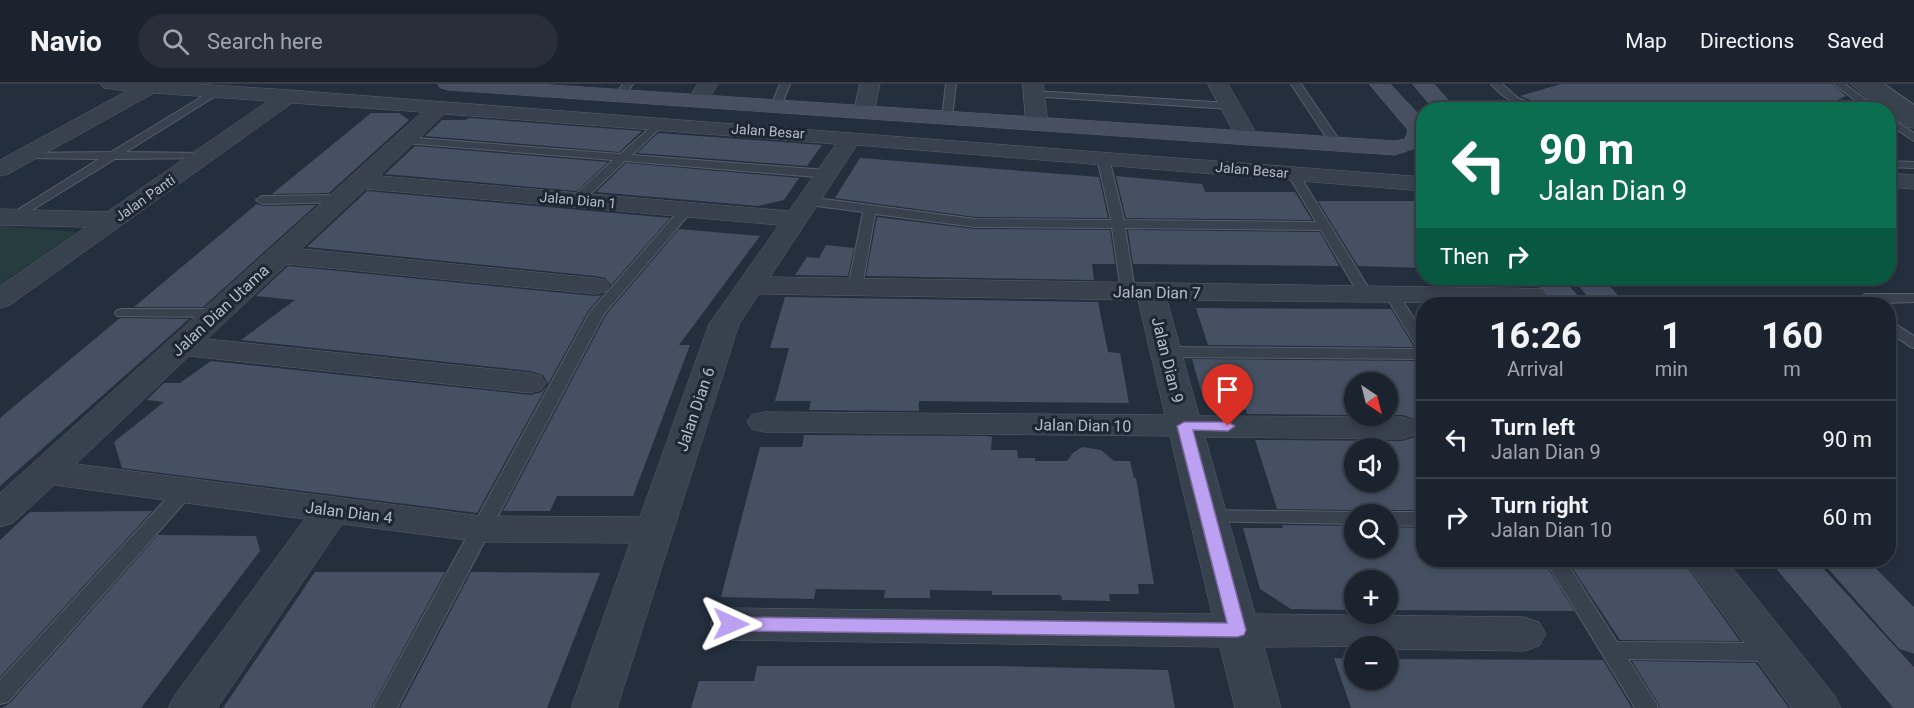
<!DOCTYPE html>
<html lang="en">
<head>
<meta charset="utf-8">
<style>
	:root { --surface:#1b232e; --page:#282f3a; --text:#f1f3f6; --muted:#a0a4aa; --line:#39404a }
	body { margin:0; font-family:Roboto,sans-serif; background:var(--page); color:var(--text); height:100vh; display:flex; flex-direction:column; font-size:22px; white-space:nowrap }
	* { box-sizing:border-box; margin:0 }
	p { font-size:20px; color:var(--muted) }
	.icon { flex:none; width:33px; height:33px; fill:none; stroke:currentColor; stroke-width:2; stroke-linecap:round; stroke-linejoin:round }
	.map { position:relative; flex:1; overflow:hidden }
	.drawer { position:absolute; left:1416px; top:213px; width:480px; height:270px; display:flex; flex-direction:column; background:var(--surface); border-radius:24px; box-shadow:0 3px 9px #0003,0 0 0 2px var(--line) }
	.drawer>* { flex:none }
	.guide { position:absolute; left:1416px; top:18px; width:480px; height:183px; border-radius:24px; box-shadow:0 3px 9px #0003,0 0 0 2px var(--line); background:#0b6e4f; color:#fff; overflow:hidden }
	.needle { width:39px; rotate:145deg }
	.buttons { position:absolute; left:1344px; top:288px; display:grid; gap:12px }
	.buttons a { display:grid; place-items:center; width:54px; height:54px; border-radius:50%; background:var(--surface); box-shadow:0 3px 9px #0003,0 0 0 2px var(--line); font-size:30px }
	.pin { position:absolute; display:grid; place-items:center; width:51px; height:51px; color:#fff; margin:-62px -26px; border-radius:50% 50% 50% 0; rotate:-45deg; box-shadow:0 0 6px #0007 }
	.pin .icon { rotate:45deg }
	.me { position:absolute; width:66px; margin:-33px; rotate:91deg; stroke-linejoin:round; filter:drop-shadow(0 0 4px #0008) }
	.turn { display:flex; align-items:center; gap:21px; height:126px; padding:0 24px; font-size:27px }
	.turn .icon { width:78px; height:78px; stroke-width:2.5 }
	.turn b { display:block; font-size:42px; line-height:51px }
	.then { display:flex; align-items:center; height:57px; padding:0 24px; background:#0003; gap:12px; font-size:22px }
	.eta { display:flex; justify-content:space-evenly; align-items:center; height:102px; text-align:center }
	.eta b { font-size:36px; font-weight:700; line-height:42px }
	ul { padding:0; list-style:none }
	li { display:flex; align-items:center; gap:18px; height:78px; padding:0 24px; border-top:2px solid var(--line) }
	li div { flex:1 }
	li b { display:block; font-size:22px }
	li em { font-style:normal }
	header { display:flex; align-items:center; gap:36px; box-sizing:border-box; height:84px; padding:0 30px; background:var(--surface); border-bottom:2px solid var(--line) }
	header strong { font-size:28px }
	nav { display:flex; gap:33px; margin-inline-start:auto; font-size:21px }
	.search { width:420px; height:54px; background:var(--page); display:flex; align-items:center; gap:15px; box-sizing:border-box; padding:0 21px; border-radius:33px; color:var(--muted); font-size:22px }
	.map>svg:first-child { display:block }
	.green { fill:#263c3f }
	.building { fill:#455162; fill-rule:evenodd }
	.lines { fill:none; stroke-linecap:round; stroke-linejoin:round }
	.lane-casing { stroke:#565f6c; stroke-width:2 }
	.street-casing { stroke:#565f6c; stroke-width:1 }
	.secondary-casing { stroke:#565f6c; stroke-width:1 }
	.lane { fill:#38414e; fill-rule:evenodd }
	.street { fill:#38414e; fill-rule:evenodd }
	.secondary { fill:#465061; fill-rule:evenodd }
	.route { fill:#bca0f2; stroke:#7a689d; stroke-width:1.5 }
	.labels { text-anchor:middle; stroke-width:6; stroke-linejoin:round; paint-order:stroke }
	.far-street-label { font-size:14px; fill:#b4bcc9; stroke:#1d2633 }
	.street-label { font-size:16px; fill:#b4bcc9; stroke:#1d2633 }
</style>
</head>
<body>
<header>
<strong>Navio</strong>
<div class="search"><svg class="icon" aria-label="search" viewBox="0 0 24 24"><circle cx="10" cy="10" r="6"/><path d="M15 15l6 6"/></svg>Search here</div>
<nav><a>Map</a><a>Directions</a><a>Saved</a></nav>
</header>
<div class="map">
<svg width="1914" height="624" viewBox="0 0 1914 624">
	<rect width="100%" height="100%" fill="#242f3e"/>
	<path class="green" d="M0,142l77,6 -77,52z"/>
	<path class="building" d="M1561,0h271l14,12 -29,14h-260l-37,-14z
		M371,29h28l10,7 -80,73 -57,1z
		M469,34l173,13 -23,21 -194,-16 17,-16h24z
		M658,49l164,12 -15,21 -170,-13z
		M415,62l193,16 -31,29 -192,-17z
		M860,74l239,19 9,41 -133,-1 -140,-19z
		M626,79l173,15 -15,22 -26,6 -162,-14z
		M1116,92l86,8 3,8h90l17,28 -186,-2z
		M367,107l303,27 -59,67 -6,-7 -10,-2 -288,-29z
		M1318,117h106v67l-66,-2z
		M257,120l5,2 54,-1 -113,102h-69z
		M877,133l98,12 135,1 5,34h-23l2,16 -228,-4z
		M679,145l81,7 -81,109h11l-57,151h-76l-7,15h-47l103,-196z
		M1128,146l192,2 19,34 -206,-2z
		M826,161l28,3 -6,28 -53,-1 12,-18 12,1z
		M288,182l307,30 7,-1 -14,16 -40,73 -5,-9 -13,-4 -289,-31 54,-40 -39,-4z
		M785,213l313,5 10,50 12,1 9,50 -210,-2v10l-110,-1 2,-9h-36l14,-53h-19z
		M1196,224l195,1 23,38 -206,-2z
		M120,234l69,1 -189,167v-68z
		M1192,275l232,2v149h-36l-9,4h-16l-9,-4 -77,-1 -22,-69 147,1 13,-4 6,-9 -5,-8 -13,-5h-15v-33h-34v33l-107,-1 -1,-4h-20l-23,-12zM1354,364h34v34h-34z
		M211,277l319,34 12,-3 6,-8 -71,129 -355,-45 -8,-26 50,-40 -17,-2 17,-17h16z
		M804,351l182,1 6,1 -1,13h26l1,8h17v3h32l6,-8 9,-6 19,3 13,11h16l4,17h2l18,106h-16l1,10h-30l1,7 -48,-1 -1,-5h-69v-4l-62,-1v8h-46l1,-8 -69,-1 -2,10 -93,-2 39,-150h42z
		M152,427l-6,7 -146,159v-137l30,-28z
		M1282,441l72,1v22h34v-21l36,1v32h119l31,51 -186,-1v-30h-34v30l-63,-1 -31,-20 -17,-61h40z
		M158,451l98,1 4,15 -119,157h-139l8,-5z
		M1567,476h115l58,81 -120,-1z
		M315,488h130l-74,136h-148z
		M471,488l129,1 -53,135h-147z
		M1334,574l20,1v21h34v-21l215,1 29,48h-281z
		M1632,577l124,2 33,45h-128z
		M757,582h241l170,4 7,38h-484l8,-27h55z"/>
	<g class="lines">
		<defs>
			<path id="lane" d="M623,0h10l-10,14h-8l-1,-2z
				M780,0h10l-9,22 -5,3 -5,-3z
				M946,0h10l-4,34 -5,3 -5,-3z
				M1291,0h10l41,60 -2,2h-8z
				M1491,0h11l16,14 30,12c-24,0 -41,-8 -57,-26z
				M1834,0h11l35,26h-12z
				M1872,0h12l30,21v8z
				M213,6l9,2 -96,60 78,1 4,1v4l-93,1 -99,61 -4,1 -6,-4 93,-58 -73,-1 -4,-1v-4l89,-1z
				M1035,7l195,12 5,3 -5,3 -199,-13v-4z
				M1888,32l26,17v8l-26,-17z
				M659,36l4,1v4l-31,30 195,15 6,4 -6,4 -202,-17 -44,42h-8l-2,-3 2,-3 40,-37 -208,-17 -6,-3 6,-3 215,17z
				M1103,71l6,3 15,62 192,2 -29,-49 6,-4 4,2 76,124 -2,3h-10l-40,-68 -196,-2 10,63 -7,4 -7,-4 -9,-63 -137,-1 -100,-13 -13,73 -7,4 -7,-4 15,-75 -54,-7 -6,-4 6,-4 166,22 136,1 -14,-62z
				M1888,77l26,1v6l-26,-1z
				M340,111l6,4 -2,3 -82,2 -6,-4 6,-4z
				M687,121l6,4 -2,3 -87,102 -207,394h-24l217,-396 93,-106z
				M1392,207l5,1 27,42v25l-259,-2 -8,-5 8,-5 253,2 -33,-54z
				M1865,210h49v8l-58,2 -2,-3z
				M122,225h95l7,4 -7,4 -100,-1 -2,-3 2,-3z
				M1888,235l26,17v12l-5,-2 -21,-15z
				M185,400l7,2 2,4 -2,4 -184,208 -8,2v-24l178,-194z
				M1208,426l146,2 7,2h-7v10l-153,-3 -3,-5 3,-5z
				M1388,428h36v14l-36,-1v-11h-7z
				M1545,476h20l52,82 157,1 8,3 3,6 -3,6 -8,3 -146,-2 31,49h-24z"/>
			<path id="street" d="M101,0h94l94,6 1135,87v14l-567,-46 -87,132 794,12 10,3 4,6 -5,6 -406,-4 32,116 203,1 12,4 5,7 -5,7 -12,4 -197,-2 50,177 269,3 15,5 7,12 -7,12 -15,5 -136,-2v-3l-124,1 17,61h-46l-15,-61 -489,-7 -15,-5 -6,-11 6,-11 15,-5 481,6 -42,-178 -406,-4 -12,-3 -5,-7 5,-7 12,-3 401,3 -27,-115 -379,-6 -20,30 -122,384h-46l59,-165 -148,-1 -140,-18 -125,184h-49l7,-13 130,-176 -251,-34 -41,38 -13,4v-34l422,-381 -130,-9 -282,202 -10,3v-22l86,-59 -86,-2v-16l107,3 161,-111 -114,-8 -146,81 -8,2v-16l127,-69 -23,-3zM445,30l391,30 -47,67 -409,-35zM366,105l413,36 -70,99 -69,193 -158,-1 -406,-52 113,-108 341,37 11,-3 5,-7 -5,-7 -11,-3 -323,-34 80,-75 308,30 10,-2 4,-6 -4,-6 -10,-2 -293,-29z
				M698,0h20l-13,21h-14l-3,-4z
				M860,0h20l-6,28 -3,4 -7,2 -7,-2 -3,-4z
				M1023,0h20l5,40 -3,5 -8,1 -8,-1 -3,-5z
				M1208,0h20l31,54 -3,5 -8,2 -8,-2z
				M1851,0h23l40,28v16l-8,-1 -18,-14v-3h-5z
				M1888,89l26,2v14l-26,-2z
				M1684,476h42l108,135 7,13h-49z"/>
			<path id="secondary" d="M438,0h99l858,57 10,-2 3,-9 -39,-46h21l34,36v25l-29,10 -947,-65 -7,-2z
				M1413,0h21l23,26h-22z
				M1533,194h29l22,26h-30z
				M1573,194h29l23,26h-30z
				M1772,476h43l99,108v40h-20l-116,-138z
				M1824,476h43l47,48v45l-15,-5 -69,-78z"/>
		</defs>
		<use href="#lane" class="lane-casing"/>
		<use href="#street" class="street-casing"/>
		<use href="#secondary" class="secondary-casing"/>
		<use href="#lane" class="lane"/>
		<use href="#street" class="street"/>
		<use href="#secondary" class="secondary"/>
	</g>
	<path class="route" d="M1184,338h44l7,4 -7,5 -35,-1 53,200 -2,5 -7,2 -506,-6 -6,-2 -2,-5 2,-5 6,-2 496,6 -50,-197z"/>
	<g class="labels">
		<g class="far-street-label">
			<text transform="translate(768 47) rotate(4)" y="5">Jalan Besar</text>
			<text transform="translate(1252 86) rotate(5)" y="5">Jalan Besar</text>
			<text transform="translate(145 114) rotate(-35)" y="5">Jalan Panti</text>
			<text transform="translate(578 116) rotate(5)" y="5">Jalan Dian 1</text>
		</g>
		<g class="street-label">
			<text transform="translate(1157 208) rotate(1)" y="6">Jalan Dian 7</text>
			<text transform="translate(220 226) rotate(-43)" y="6">Jalan Dian Utama</text>
			<text transform="translate(1168 276) rotate(76)" y="6">Jalan Dian 9</text>
			<text transform="translate(695 325) rotate(-71)" y="6">Jalan Dian 6</text>
			<text transform="translate(1083 341) rotate(1)" y="6">Jalan Dian 10</text>
			<text transform="translate(349 428) rotate(7)" y="6">Jalan Dian 4</text>
		</g>
	</g>
</svg>
<div class="buttons">
<a><svg class="needle" viewBox="-14 -14 28 28"><path d="M0-13l5 13h-10z" fill="#e53935"/><path d="M0 13l5-13h-10z" fill="#a0a4aa"/></svg></a>
<a><svg class="icon" aria-label="sound" viewBox="0 0 24 24"><path d="M4 9h4l5-4v14l-5-4H4zM17 9q2 3 0 6"/></svg></a>
<a><svg class="icon" aria-label="search" viewBox="0 0 24 24"><circle cx="10" cy="10" r="6"/><path d="M15 15l6 6"/></svg></a>
<a>+</a>
<a>−</a>
</div>
<div class="pin" style="left:1228px;top:342px;background:#d93025"><svg class="icon" aria-label="arrive" viewBox="0 0 24 24"><path d="M6 21V4h12l-3 4 3 4H6"/></svg></div>
<svg class="me" style="left:731px;top:540px" viewBox="-20 -20 40 40"><path d="M0-17L14 15 0 8-14 15z" fill="#bca0f2" stroke="#fff" stroke-width="4"/></svg>
<div class="guide">
<div class="turn"><svg class="icon" aria-label="left" viewBox="0 0 24 24"><path d="M17 20v-9H6M10 6l-5 5 5 5"/></svg><div><b>90 m</b>Jalan Dian 9</div></div>
<div class="then">Then<svg class="icon" aria-label="right" viewBox="0 0 24 24"><path d="M7 20v-9h11M14 6l5 5-5 5"/></svg></div>
</div>
<section class="drawer">
<div class="eta">
<div><b>16:26</b><p>Arrival</p></div>
<div><b>1</b><p>min</p></div>
<div><b>160</b><p>m</p></div>
</div>
<ul>
<li><svg class="icon" aria-label="left" viewBox="0 0 24 24"><path d="M17 20v-9H6M10 6l-5 5 5 5"/></svg><div><b>Turn left</b><p>Jalan Dian 9</p></div><em>90 m</em></li>
<li><svg class="icon" aria-label="right" viewBox="0 0 24 24"><path d="M7 20v-9h11M14 6l5 5-5 5"/></svg><div><b>Turn right</b><p>Jalan Dian 10</p></div><em>60 m</em></li>
</ul>
</section>
</div>
</body>
</html>
